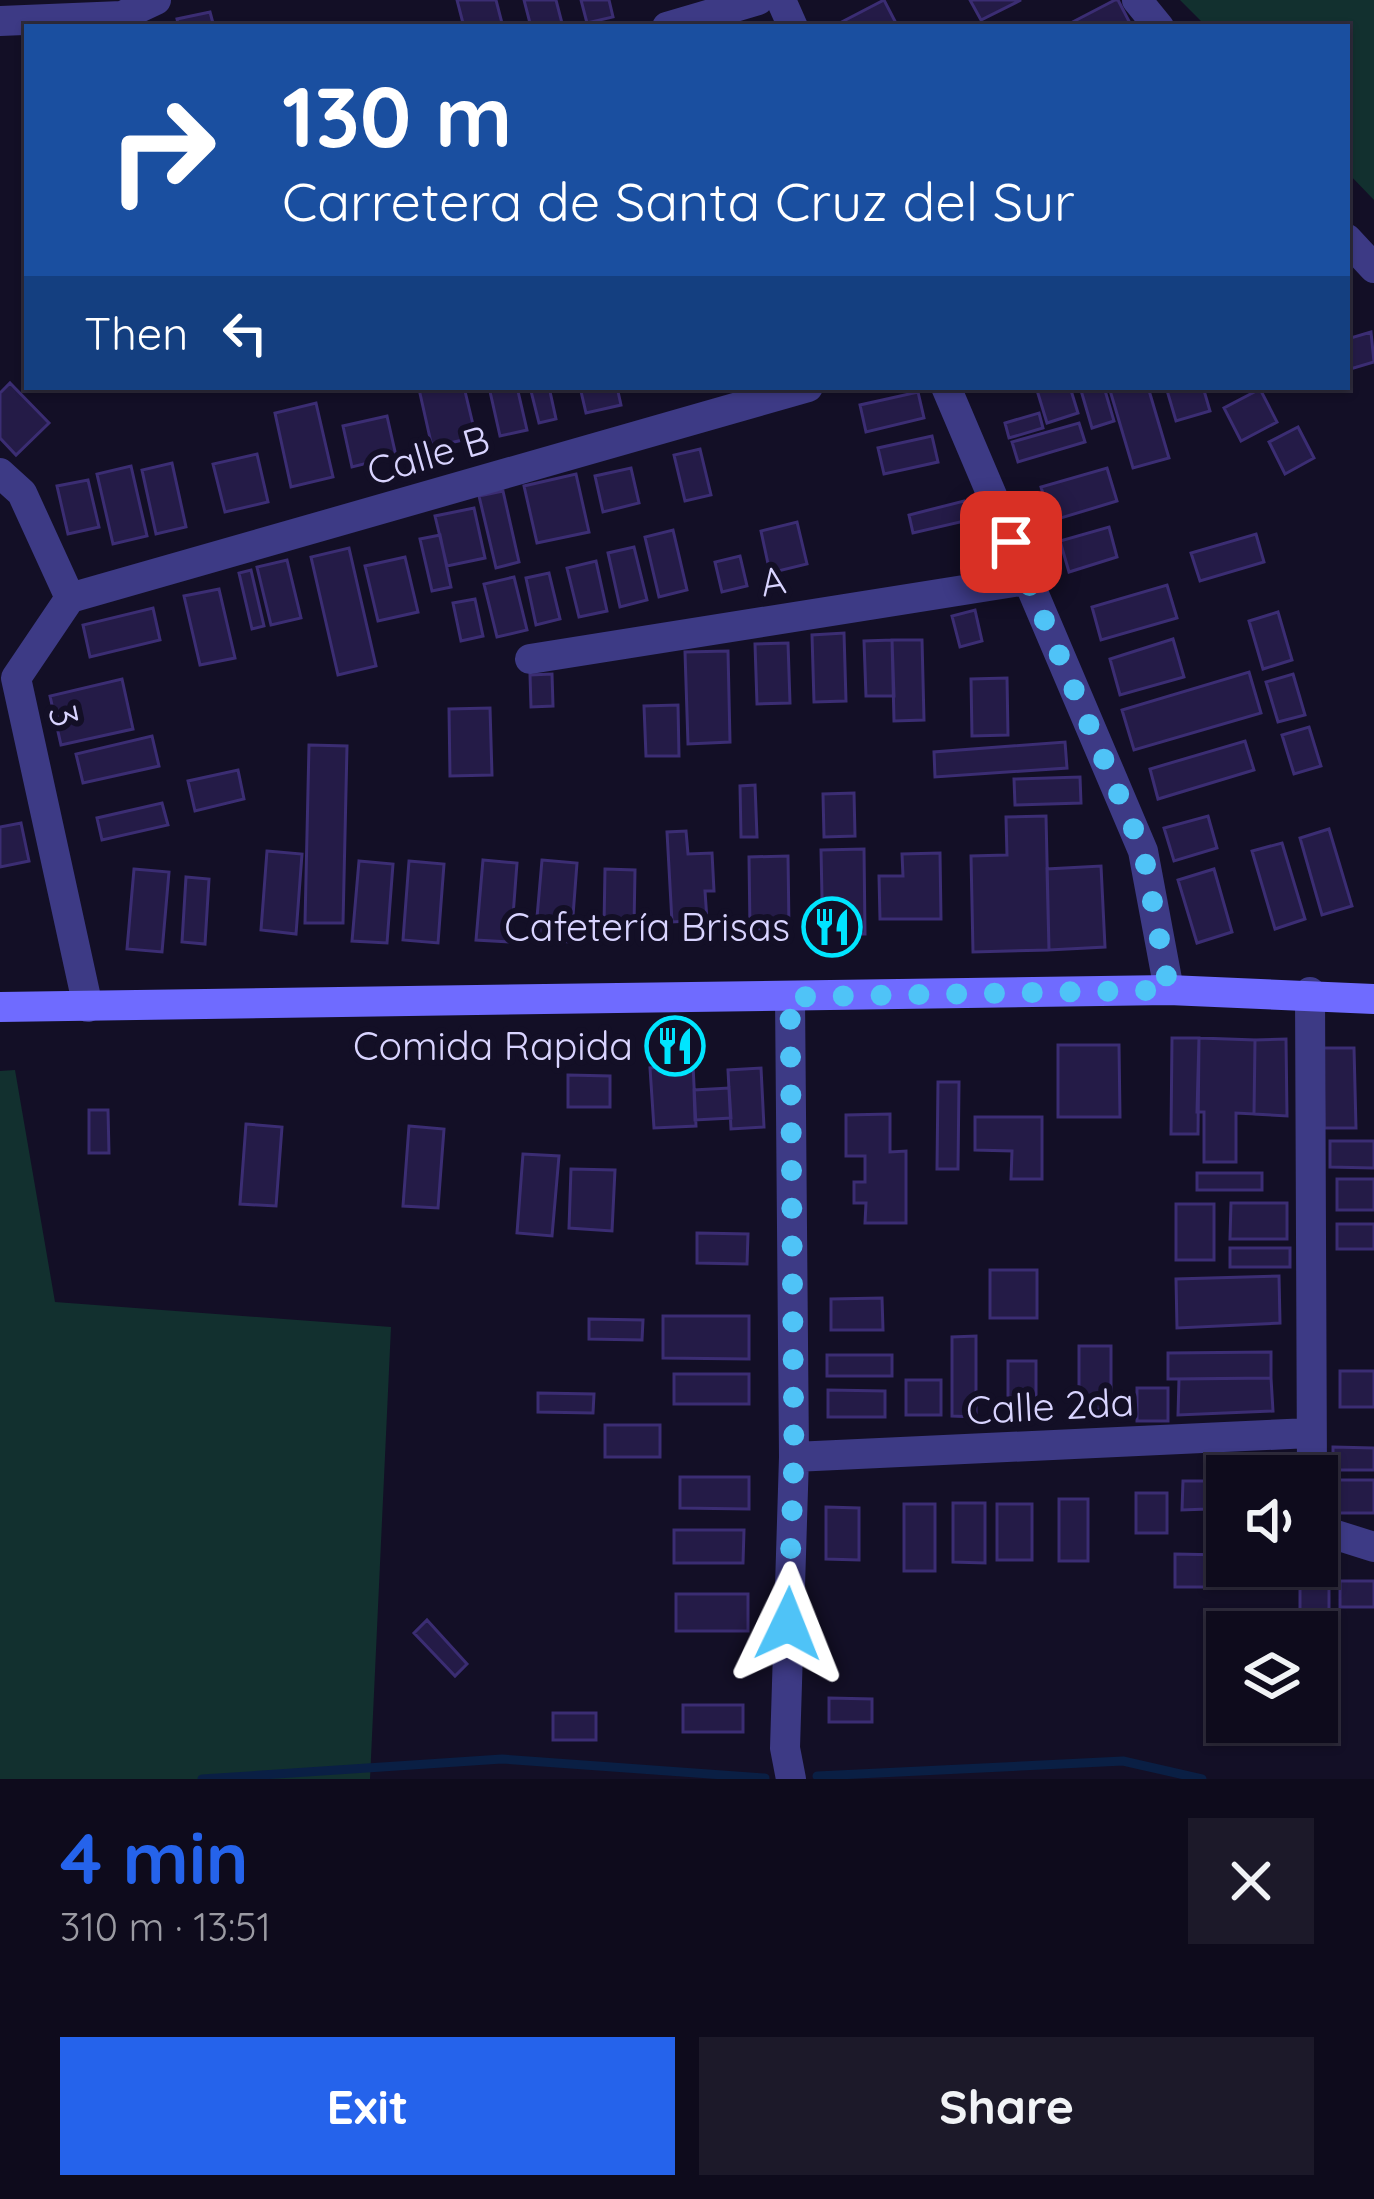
<!DOCTYPE html>
<html lang="en">
<head>
<meta charset="utf-8">
<style>
	:root { --surface:#0e0b1c; --page:#1c1929; --text:#f1f3f6; --muted:#9b9ba3; --line:#2e2b3b; --accent:#2563eb }
	body { margin:0; font-family:Quicksand,sans-serif; background:var(--page); color:var(--text); height:100vh; display:flex; flex-direction:column; font-size:45px; white-space:nowrap }
	* { box-sizing:border-box; margin:0 }
	p { font-size:39px; color:var(--muted) }
	.icon { flex:none; width:66px; height:66px; fill:none; stroke:currentColor; stroke-width:2; stroke-linecap:round; stroke-linejoin:round }
	.map { position:relative; height:1779px; overflow:hidden }
	.side { display:flex; flex-direction:column; background:var(--surface); flex:1 }
	.side>* { flex:none }
	.top-card { position:absolute; left:24px; top:24px; width:1326px; height:366px; border-radius:0px; box-shadow:0 3px 9px #0004,0 0 0 3px var(--line); background:#1a4fa0; color:#fff; overflow:hidden }
	.controls { position:absolute; left:1206px; top:1455px; display:grid; gap:24px }
	.controls a { display:grid; place-items:center; width:132px; height:132px; border-radius:0px; background:var(--surface); box-shadow:0 3px 9px #0004,0 0 0 3px var(--line); font-size:60px }
	.pin { position:absolute; display:grid; place-items:center; width:102px; height:102px; color:#fff; margin:-51px; border-radius:24px; box-shadow:0 6px 18px #0006 }
	.me { position:absolute; width:132px; margin:-66px; rotate:2deg; stroke-linejoin:round; filter:drop-shadow(0 0 9px #0008) }
	.turn { display:flex; align-items:center; gap:42px; height:252px; padding:0 60px; font-size:54px }
	.turn .icon { width:156px; height:156px; stroke-width:2.5 }
	.turn b { display:block; font-size:84px; line-height:102px }
	.then { display:flex; align-items:center; height:114px; padding:0 60px; background:#0003; gap:24px; font-size:45px }
	.round { display:grid; place-items:center; flex:none; width:126px; height:126px; border-radius:0px; background:var(--page) }
	.overview { display:flex; align-items:center; justify-content:space-between; height:204px; padding:0 60px }
	h1 { font-size:72px; font-weight:700; line-height:90px; color:var(--accent) }
	.action { display:flex; gap:24px; margin-top:auto; padding:24px 60px }
	.action a { flex:1; height:138px; border-radius:0px; background:var(--accent); color:#fff; font-size:48px; font-weight:700; line-height:138px; text-align:center }
	.action a+a { background:var(--page); color:var(--text) }
	.map>svg:first-child { display:block }
	.green { fill:#12302f }
	.lines { fill:none; stroke-linecap:round; stroke-linejoin:round }
	.stream { stroke:#0a1f44; stroke-width:9 }
	.building { fill:#241b47; stroke:#3b2d73; stroke-width:3 }
	.minor { stroke:#3d3a85; stroke-width:30 }
	.secondary { stroke:#6f6bff; stroke-width:30 }
	.route { stroke:#4fc3f7; stroke-width:21; stroke-dasharray:0 37.8 }
	.labels { text-anchor:middle; stroke-width:12; stroke-linejoin:round; paint-order:stroke }
	.street-label { font-size:39px; fill:#d9d4ff; stroke:#130f26 }
	.poi-label { font-size:39px; fill:#d9d4ff; stroke:#130f26; text-anchor:end }
</style>
</head>
<body>
<div class="map">
<svg width="1374" height="1779" viewBox="0 0 1374 1779">
	<rect width="100%" height="100%" fill="#130f26"/>
	<path class="green" d="M1180,0h194v200l-27,-28v-145h-140z
		M15,1070l40,232 336,25 -21,452h-370v-708z"/>
	<g class="lines">
		<path class="stream" d="M817,1776l306,-15 79,18
			M202,1779l300,-20 263,19"/>
	</g>
	<path class="building" d="M457,0h39l7,27h-39z
		M524,0h32l7,27h-32z
		M581,0h28l4,17 -26,6z
		M884,0l14,27h-66z
		M970,0h51l-40,20z
		M1118,0l14,27h-69l52,-27z
		M210,12l4,15h-35l-2,-8z
		M1371,332l3,30 -27,8v-31z
		M10,383l39,40 -33,32 -16,-17v-45z
		M464,387l12,50 -44,10 -13,-58z
		M489,387h28l10,43 -27,6z
		M530,387h19l7,32 -17,4z
		M580,387h37l4,18 -35,8z
		M1036,387h34l8,26 -31,10z
		M1080,387h24l10,34 -22,7z
		M1109,387h39l21,71 -36,10z
		M1166,387h37l7,24 -34,10z
		M1260,389l17,33 -36,19 -17,-33z
		M918,392l6,26 -58,14 -6,-27z
		M316,403l17,74 -42,10 -16,-74z
		M1039,413l4,15 -34,10 -4,-15z
		M387,416l9,40 -44,11 -9,-41z
		M1079,423l6,19 -67,20 -6,-20z
		M1298,427l16,31 -29,16 -16,-32z
		M932,436l6,26 -54,12 -6,-26z
		M700,449l11,46 -26,6 -11,-46z
		M257,454l11,48 -43,10 -12,-48z
		M172,463l14,64 -30,7 -14,-64z
		M131,466l16,70 -34,8 -16,-70z
		M631,468l8,35 -36,9 -8,-36z
		M1107,468l10,33 -66,20 -10,-34z
		M576,474l13,58 -52,11 -13,-57z
		M88,480l11,47 -31,7 -11,-48z
		M503,491l16,71 -23,6 -17,-72z
		M964,501l5,19 -56,13 -4,-18z
		M474,508l11,50 -38,8 -12,-50z
		M797,522l10,42 -37,9 -9,-42z
		M1109,527l8,30 -48,15 -9,-31z
		M673,530l14,60 -28,7 -14,-60z
		M1256,534l8,28 -64,19 -9,-28z
		M440,535l11,52 -19,4 -12,-52z
		M634,547l13,53 -27,7 -12,-54z
		M349,548l27,118 -38,9 -27,-118z
		M740,556l7,30 -25,6 -7,-30z
		M405,557l13,55 -40,9 -13,-55z
		M287,560l14,58 -30,7 -14,-58z
		M596,561l11,50 -28,6 -12,-49z
		M251,570l13,56 -12,3 -13,-56z
		M549,573l11,46 -24,6 -10,-47z
		M514,577l13,53 -30,7 -13,-53z
		M1167,585l10,33 -76,22 -9,-33z
		M219,589l16,69 -35,7 -16,-69z
		M475,599l8,37 -22,5 -8,-38z
		M153,608l7,32 -70,17 -7,-32z
		M975,610l7,31 -22,6 -8,-31z
		M1278,612l14,48 -29,9 -14,-48z
		M844,633l2,68 -32,1 -2,-67z
		M1173,639l11,38 -64,18 -10,-36z
		M892,640l2,56h-28l-2,-55z
		M892,640h30l2,80 -30,1z
		M788,643l2,60 -33,1 -2,-60z
		M728,651l2,91 -42,2 -3,-92z
		M1249,672l12,41 -127,37 -12,-40z
		M552,674l1,32 -22,1 -1,-32z
		M1293,674l12,41 -27,7 -12,-40z
		M1007,678l1,57 -36,1 -1,-57z
		M122,679l11,50 -72,16 -11,-49z
		M678,705l1,51h-33l-2,-50z
		M490,708l2,67 -42,1 -1,-67z
		M1309,727l12,39 -27,8 -12,-39z
		M152,736l7,30 -76,17 -7,-29z
		M1245,741l9,29 -96,29 -8,-30z
		M1065,742l2,26 -132,9 -1,-25z
		M309,745l38,1 -4,177h-38z
		M238,770l6,29 -49,12 -7,-30z
		M1080,777l1,26 -66,2 -1,-26z
		M755,785l2,52h-16l-1,-51z
		M854,793l1,43 -31,1 -1,-43z
		M162,803l6,22 -66,15 -5,-22z
		M1046,816l3,134 -76,2 -2,-96 36,-1 -1,-38z
		M1208,816l9,32 -43,13 -10,-33z
		M21,823l8,38 -29,6v-40z
		M1329,829l23,77 -30,9 -22,-77z
		M686,831l2,23 24,-1 2,38h-9l2,29 -35,2 -5,-90z
		M1282,843l23,76 -30,10 -23,-78z
		M864,849l1,85h-16v10h-26l-2,-94z
		M267,851l35,3 -6,80 -35,-4z
		M940,853l1,66h-61l-1,-43h24l-1,-22z
		M788,856l1,72 -39,1 -1,-72z
		M483,860l34,3 -6,79 -35,-2z
		M542,860l35,3 -6,79 -36,-2z
		M359,861l34,3 -6,79 -35,-2z
		M409,861l35,3 -6,79 -35,-3z
		M1101,866l4,81 -56,3 -2,-81z
		M134,869l35,3 -7,80 -35,-3z
		M605,869l30,1 -1,56h-30z
		M1214,869l18,63 -35,11 -19,-63z
		M186,877l23,2 -4,65 -23,-2z
		M1172,1038h27l-1,96h-27z
		M1199,1038l56,2 -1,74 -18,-1v49h-32v-50h-7z
		M1286,1039l1,77 -33,-2 1,-74z
		M1058,1045h61l1,72h-62z
		M1323,1048h31l2,80h-32z
		M693,1065l3,61 -42,2 -4,-60z
		M761,1068l3,59 -33,2 -3,-59z
		M568,1075l42,1v31h-42z
		M938,1082h21l-1,87h-21z
		M729,1088l2,30 -36,2 -1,-30z
		M89,1110h19l1,43h-20z
		M890,1114v38l16,-1v72h-41l1,-20h-12v-21h11v-26h-19v-41z
		M975,1117h67v62h-31l1,-28 -37,-1z
		M246,1124l36,3 -6,79 -36,-2z
		M409,1126l35,3 -6,79 -35,-2z
		M1330,1141h44v27l-44,-1z
		M523,1154l36,2 -7,80 -35,-3z
		M571,1169l44,1 -3,61 -43,-3z
		M1197,1173h65v17h-65z
		M1337,1179h37v31h-37z
		M1231,1203h56v36h-57z
		M1176,1204h38v56h-38z
		M1337,1224h37v25h-37z
		M697,1233l51,1 -1,30 -50,-1z
		M1230,1248h60v19h-60z
		M990,1270h47v48h-47z
		M1279,1276l1,47 -103,5 -1,-49z
		M882,1298l1,32h-52v-31z
		M663,1316h86v43l-86,-1z
		M589,1319l54,1 -1,20 -53,-1z
		M976,1336v81l-24,-1v-79z
		M1079,1346h32v64h-32z
		M1271,1352v26l-103,1v-26z
		M827,1355h65v21h-65z
		M1008,1361h28v59h-28z
		M1340,1371h34v36h-34z
		M674,1374h75v30h-75z
		M1271,1378l2,33 -95,4 1,-36z
		M906,1380h35v35h-35z
		M1137,1388h31v33h-31z
		M828,1390l57,1v26h-57z
		M538,1393l56,1 -1,19 -55,-1z
		M605,1425h55v32h-55z
		M1333,1447l41,1v22h-41z
		M680,1477h69v32l-69,-1z
		M1332,1480h42v33h-42z
		M1183,1481h23l1,28 -25,1z
		M1136,1493h31v40h-31z
		M1059,1499h29v62h-29z
		M953,1503h32v60l-32,-1z
		M904,1504h31v67h-31z
		M997,1504h35v56h-35z
		M826,1507l33,1v52l-33,-1z
		M674,1530h70l-1,33h-69z
		M1175,1554l48,1v32h-48z
		M1300,1573h29v40l-29,1z
		M1340,1581h34v26h-34z
		M676,1594h72v37h-72z
		M427,1620l40,44 -12,12 -41,-43z
		M829,1698l43,1v23h-43z
		M683,1705h60v27h-60z
		M553,1713h43v27h-43z"/>
	<g class="lines">
		<path class="minor" d="M781,0l12,27
			M1137,0l22,27
			M0,21l122,-5 34,-16
			M667,27l91,-27
			M1347,239l27,29
			M946,387l197,464 26,139
			M0,473l22,20 48,105 -54,80 72,329
			M70,598l738,-211
			M530,659l497,-79
			M1310,992l2,484
			M790,997l4,460 -9,291 6,31
			M794,1457l516,-24
			M1317,1529l57,18"/>
		<path class="secondary" d="M0,1007l1169,-17 205,9"/>
	</g>
	<g class="lines">
		<path class="route" d="M788,1624l6,-167 -4,-460 379,-7 -26,-139 -132,-309"/>
	</g>
	<defs>
		<symbol id="restaurant-ring" viewBox="-11 -11 22 22"><circle r="9.5" fill="#130f26" stroke="#00e5ff" stroke-width="1.5"/><path d="M-5-6h1v4h1v-4h1v4h1v-4h1v5L-1.5 .5V6h-2V.5L-5-1ZM5-6V6H3V1.5H1.5Q1.5-4 5-6Z" fill="#00e5ff"/></symbol>
	</defs>
	<g fill-rule="evenodd">
		<use href="#restaurant-ring" x="799" y="894" width="66" height="66"/>
		<use href="#restaurant-ring" x="642" y="1013" width="66" height="66"/>
	</g>
	<g class="labels">
		<g class="street-label">
			<text transform="translate(428 455) rotate(-16)" y="14">Calle B</text>
			<text transform="translate(773 581) rotate(-9)" y="14">A</text>
			<text transform="translate(64 716) rotate(78)" y="14">3</text>
			<text transform="translate(1050 1406) rotate(-3)" y="14">Calle 2da</text>
		</g>
		<g class="poi-label">
			<text x="790" y="941">Cafetería Brisas</text>
			<text x="633" y="1060">Comida Rapida</text>
		</g>
	</g>
</svg>
<div class="controls">
<a><svg class="icon" aria-label="sound" viewBox="0 0 24 24"><path d="M4 9h4l5-4v14l-5-4H4zM17 9q2 3 0 6"/></svg></a>
<a><svg class="icon" aria-label="layers" viewBox="0 0 24 24"><path d="M12 4l9 5-9 5-9-5zM3 14l9 5 9-5"/></svg></a>
</div>
<div class="pin" style="left:1011px;top:542px;background:#d93025"><svg class="icon" aria-label="arrive" viewBox="0 0 24 24"><path d="M6 21V4h12l-3 4 3 4H6"/></svg></div>
<svg class="me" style="left:788px;top:1624px" viewBox="-20 -20 40 40"><path d="M0-17L14 15 0 8-14 15z" fill="#4fc3f7" stroke="#fff" stroke-width="4"/></svg>
<div class="top-card">
<div class="turn"><svg class="icon" aria-label="right" viewBox="0 0 24 24"><path d="M7 20v-9h11M14 6l5 5-5 5"/></svg><div><b>130 m</b>Carretera de Santa Cruz del Sur</div></div>
<div class="then">Then<svg class="icon" aria-label="left" viewBox="0 0 24 24"><path d="M17 20v-9H6M10 6l-5 5 5 5"/></svg></div>
</div>
</div>
<section class="side">
<div class="overview"><div><h1>4 min</h1><p>310 m · 13:51</p></div><a class="round"><svg class="icon" aria-label="close" viewBox="0 0 24 24"><path d="M6 6l12 12M18 6L6 18"/></svg></a></div>
<div class="action"><a>Exit</a><a>Share</a></div>
</section>
</body>
</html>
